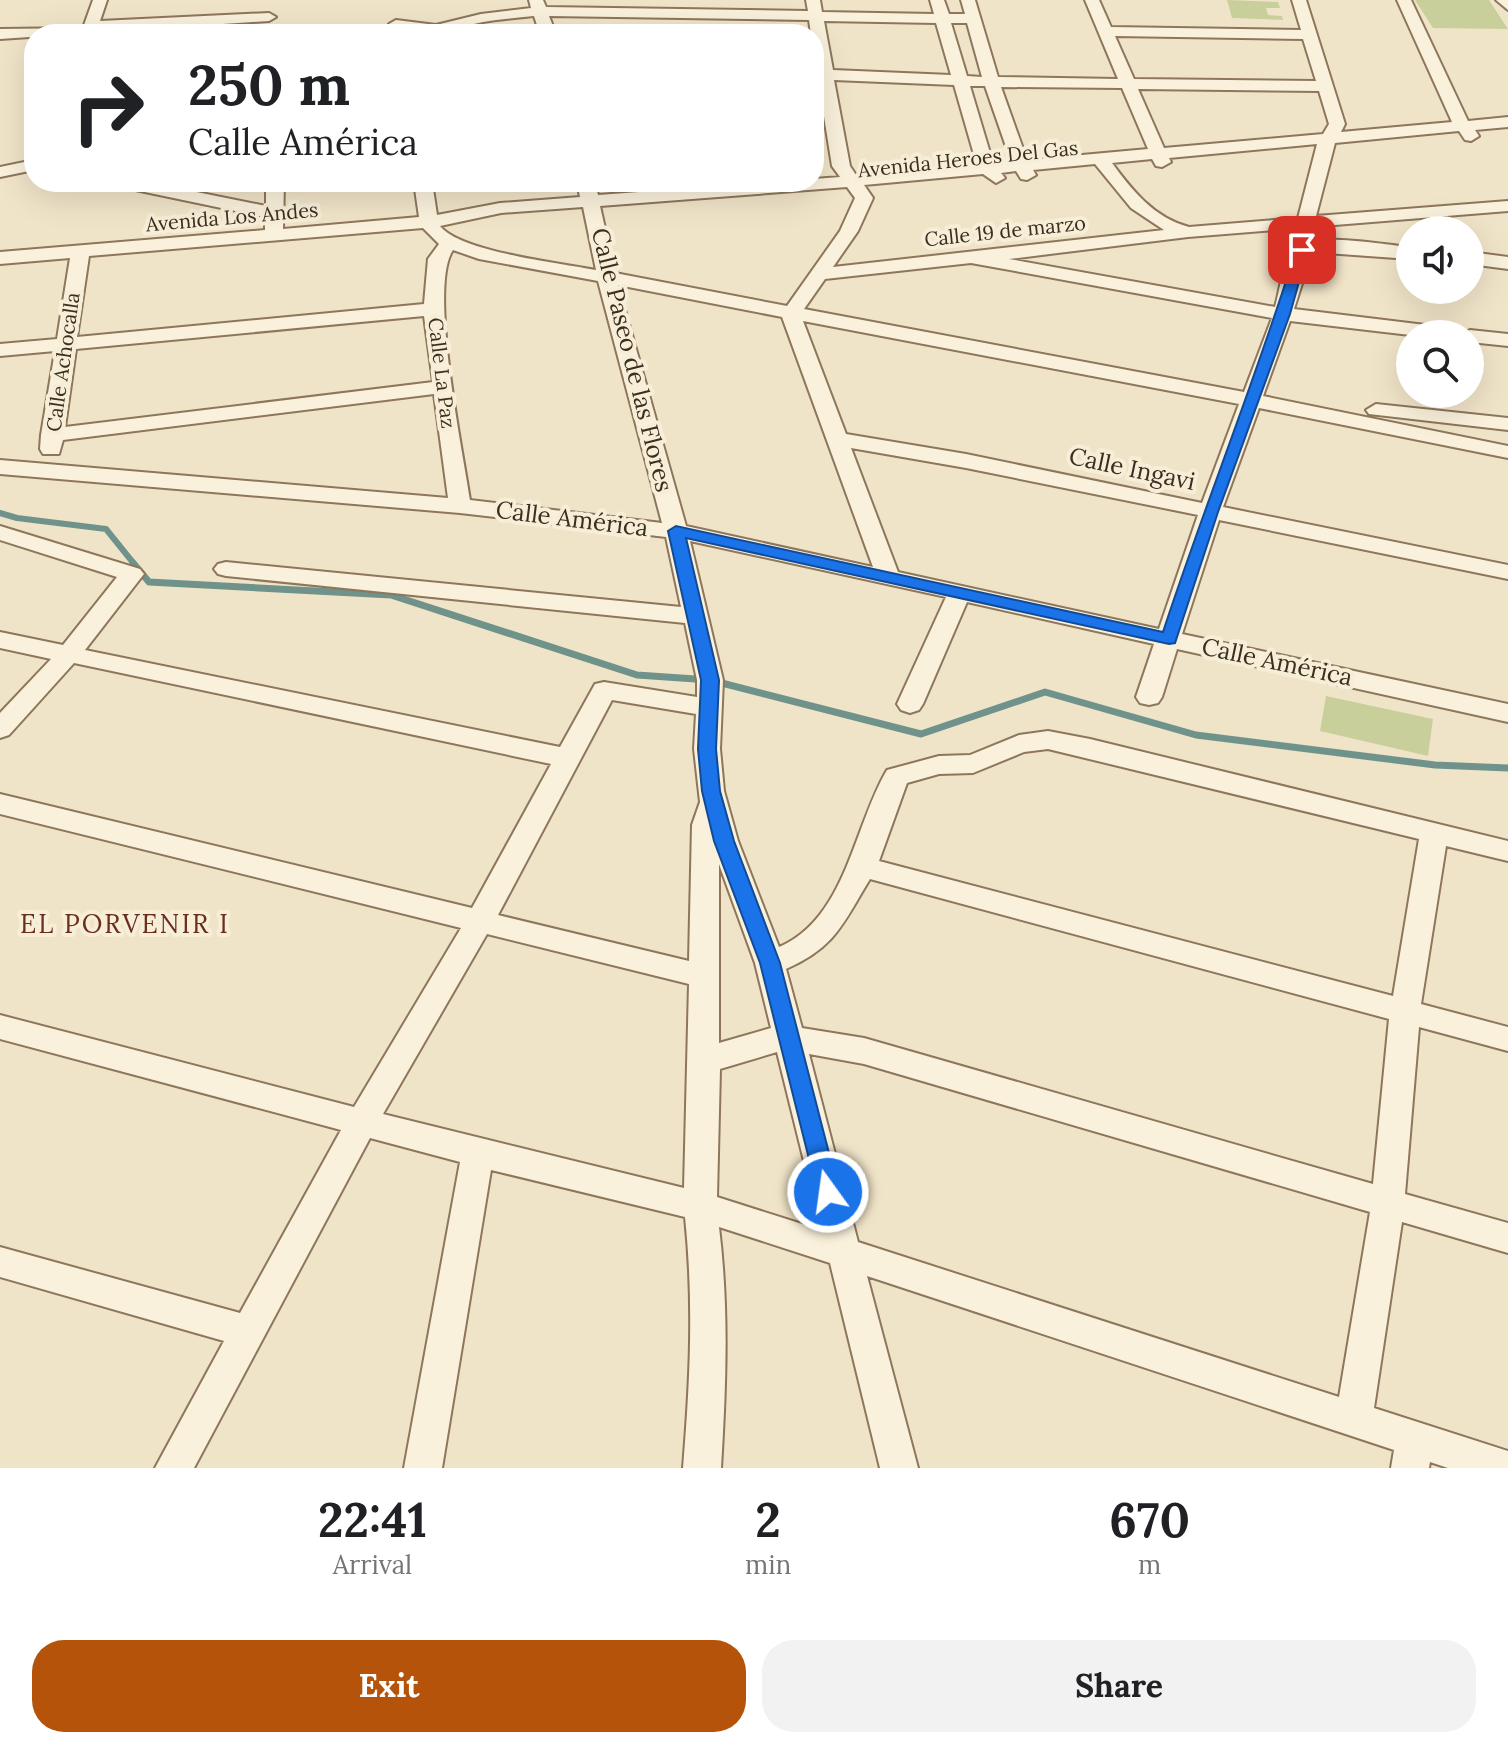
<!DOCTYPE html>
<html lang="en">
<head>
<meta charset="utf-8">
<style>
	:root { --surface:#fff; --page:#f2f2f2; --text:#202124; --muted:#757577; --accent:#b45309 }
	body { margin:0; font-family:Lora,serif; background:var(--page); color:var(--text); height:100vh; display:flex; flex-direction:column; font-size:30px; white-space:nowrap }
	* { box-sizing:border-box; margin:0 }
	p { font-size:26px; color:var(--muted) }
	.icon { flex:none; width:44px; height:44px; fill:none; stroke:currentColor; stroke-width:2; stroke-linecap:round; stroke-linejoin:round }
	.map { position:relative; height:1468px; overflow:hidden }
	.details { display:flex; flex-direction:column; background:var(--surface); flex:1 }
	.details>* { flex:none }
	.top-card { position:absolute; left:24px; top:24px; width:800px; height:168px; border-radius:32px; box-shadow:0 8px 32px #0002; background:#fff; color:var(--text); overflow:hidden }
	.fabs { position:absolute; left:1396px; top:216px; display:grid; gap:16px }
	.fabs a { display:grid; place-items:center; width:88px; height:88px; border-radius:50%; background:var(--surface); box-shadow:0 8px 32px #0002; font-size:40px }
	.pin { position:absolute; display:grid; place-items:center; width:68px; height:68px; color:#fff; margin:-34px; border-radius:16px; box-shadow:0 4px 12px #0006 }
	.me { position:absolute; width:88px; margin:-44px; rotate:346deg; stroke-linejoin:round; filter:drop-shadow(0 0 6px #0008) }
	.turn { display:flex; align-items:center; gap:28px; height:168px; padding:0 32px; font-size:36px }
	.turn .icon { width:104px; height:104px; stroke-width:2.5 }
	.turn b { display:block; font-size:56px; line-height:68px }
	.eta { display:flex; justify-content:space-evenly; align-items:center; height:136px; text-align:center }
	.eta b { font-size:48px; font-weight:800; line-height:56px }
	.primary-button { display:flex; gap:16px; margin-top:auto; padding:16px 32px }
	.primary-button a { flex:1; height:92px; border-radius:32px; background:var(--accent); color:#fff; font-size:32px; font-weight:800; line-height:92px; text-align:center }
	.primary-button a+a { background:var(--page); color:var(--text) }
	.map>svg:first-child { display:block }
	.green { fill:#c9cf9b }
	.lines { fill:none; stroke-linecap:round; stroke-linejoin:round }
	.stream-far1 { stroke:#6f938a; stroke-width:6 }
	.stream { stroke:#6f938a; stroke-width:7 }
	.minor-casing { stroke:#8d765c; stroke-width:4 }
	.minor { fill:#faf1dc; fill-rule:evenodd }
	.route { fill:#1a73e8; stroke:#114b97; stroke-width:2 }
	.labels { text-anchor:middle; stroke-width:8; stroke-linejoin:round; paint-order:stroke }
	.far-street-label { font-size:20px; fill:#3d2e20; stroke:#f7eed8 }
	.street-label { font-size:24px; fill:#3d2e20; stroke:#f7eed8 }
	.neighbourhood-label { font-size:26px; letter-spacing:2px; fill:#6b2e1e; stroke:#f7eed8 }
</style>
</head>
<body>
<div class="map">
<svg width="1508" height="1468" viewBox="0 0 1508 1468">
	<rect width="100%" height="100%" fill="#f0e4c8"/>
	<path class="green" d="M1227,0l51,2 2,6h-14l2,7 14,1 1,4 -51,-2z
		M1415,0h74l19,29 -75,-1z
		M1326,696l107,23 -5,37 -108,-25z"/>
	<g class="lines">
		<path class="stream-far1" d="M0,513l17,5 89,11 29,36"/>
		<path class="stream" d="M133,563l16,19 242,13 246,80 73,5 211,54 124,-42 151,43 239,30 73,3"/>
		<defs>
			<path id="minor" d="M93,0h14l-7,21 169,-8 7,4 -7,4 -269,18v-10l83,-1z
				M529,0h14l3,7 262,4 -2,-11h14l2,12 112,2 -4,-14h14l5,14h16l-4,-14h14l23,77 120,2 -33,-79h14l12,27 190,3 -9,-30h14l39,124 -4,8 111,-10 -55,-122h14l57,121 40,-4v10l-33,3 4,6 -8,5 -6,-1 -6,-9 -124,12 -19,73 192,-15v10l-320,26 -179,22 266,48c5,-17 8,-47 19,-59 15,-17 93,-3 116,-1v12l-98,-7 -18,57 156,19 10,6 -50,1 -120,-14 -27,75 245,50v12l-249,-50 -36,99 285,58v14l-289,-59 -37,114 326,70v18l-331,-73 -15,48 -4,6 -9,2 -9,-2 -4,-6 18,-53 -187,-42 -44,102 -4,6 -9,3 -9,-3 -4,-6 49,-107 -256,-56 33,139 -3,69 4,42 14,50 41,106c67,-28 75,-122 108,-177l52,-14 31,-1 49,-20 29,-4 42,8 418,102v20l-62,-15 -25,158 87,23v24l-89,-24 -14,167 103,29v30l-106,-31 -28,186 134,43v17h-60l-18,-6 -1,6h-38l3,-18 -527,-174 51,192h-38l-50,-205 -111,-36c10,81 7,160 2,241h-38c7,-86 11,-165 2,-251l-194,-47 -49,298h-38l56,-306 -90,-24 -176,330h-39l69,-127 -224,-64v-30l240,66 101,-183 -341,-91v-24l354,92 107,-179 -461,-114v-20l472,114 79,-144 -477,-101 -65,72 -9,3v-25l51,-54 -51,-11v-16l63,13 54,-68 -117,-37v-14l140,43 4,5 -4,5 -55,71 475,97 35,-63 9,-2 93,15v-17l-12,-57 -459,-47 -8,-2 -4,-5 4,-5 8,-2 455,45 -15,-70 -206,-24 -460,-39v-14l448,38 -14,-104 -371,46 -4,14h-16l-3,-5 1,-14 14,-84 -55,5v-12l57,-5 13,-81 -70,6v-12l265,-22v-13l-144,-30 -9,-5h35l119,24v-24h18l-1,47 136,-12 -5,-35h18l5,33 63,-12 80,-6 -3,-15h18l3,13 176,-13h40v-3l26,-2 -8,-11 -14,-87h-4v-10h3l-3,-35h-3l-2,-14 -260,-4 7,18h-16l-6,-18c-17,2 -35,3 -51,6 -28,5 -69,22 -94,2l7,-4 40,5 45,-11 50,-6zM824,21l112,2 15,52 -118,-5zM951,23h16l15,54 -15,-1zM1115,36l188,3 13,42 -182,-2zM834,80l120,5 23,80 -121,10 -6,-9zM970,86h15l26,75 -18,2zM1001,87l121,1 26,61 -121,11zM1138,89l181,2 10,33 -6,10 -159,14zM1317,144l-19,74 -109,9c-35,-9 -57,-37 -77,-64l40,-4 4,7 6,1 9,-5 -2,-4zM1095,164l36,44 33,22 -331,37 25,-36 15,-33 -9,-13 119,-11 13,9 9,-5 -4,-5 15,-2 5,8 6,1 9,-5 -3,-5zM847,187l8,11 -15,33 -53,75 -172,-33 -15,-67zM583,207l13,63c-35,-7 -136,-18 -156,-44l61,-13zM423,228l16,16 -11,15 -4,45 -347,33 12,-81zM453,250l26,9 119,22 64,242 -192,-23c-7,-49 -42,-214 -17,-250zM971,263l301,55 -28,74 -440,-83 21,-30zM618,285l164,32 91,250 -187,-41zM424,316l9,66 -368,45 11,-78zM803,321l436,83 -37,99 -236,-49 -120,-20zM851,448l115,20 232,47 -39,114 -261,-57zM612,700l84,14 -2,35 6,53 -8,23 -3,136 -191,-46zM1048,749l371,90 -26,157 -514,-135 28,-78 32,-9 34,-1 51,-21zM719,864l36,99 16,65 -52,15zM870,879l519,140 -16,165 -509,-146 -62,-10 -16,-59c50,-22 57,-46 84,-90zM487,934l202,50 -5,204 -301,-74zM777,1052l44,178 -104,-33 3,-128zM809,1054l55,10 506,148 -31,185 -481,-155z
				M1496,0h12v10z
				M34,160v10l-34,7v-10z
				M1470,252l38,5v12l-38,-5z
				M1470,330l38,4v12l-38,-4v-8h-9z
				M1376,404l132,14v12l-139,-16 -3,-4z"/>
		</defs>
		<use href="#minor" class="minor-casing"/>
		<use href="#minor" class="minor"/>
	</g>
	<path class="route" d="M1302,246l6,4 -18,64 -72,198 -43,131 -6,1 -483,-106 33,142 -3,69 4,42 14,50 46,122 59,229 -3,7 -8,3 -9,-3 -59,-236 -46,-122 -12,-50 -4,-42 3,-69 -33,-149 8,-5 487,106c42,-128 93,-253 133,-382z"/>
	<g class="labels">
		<g class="far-street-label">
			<text transform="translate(968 159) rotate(-6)" y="7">Avenida Heroes Del Gas</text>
			<text transform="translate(232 217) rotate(-5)" y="7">Avenida Los Andes</text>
			<text transform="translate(1005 231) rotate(-6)" y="7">Calle 19 de marzo</text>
			<text transform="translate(63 362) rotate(-82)" y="7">Calle Achocalla</text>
			<text transform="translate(442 373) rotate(83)" y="7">Calle La Paz</text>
		</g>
		<g class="street-label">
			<text transform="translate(632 360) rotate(76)" y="8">Calle Paseo de las Flores</text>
			<text transform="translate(1132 469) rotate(12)" y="8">Calle Ingavi</text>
			<text transform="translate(572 519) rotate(7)" y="8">Calle América</text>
			<text transform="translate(1277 662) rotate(12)" y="8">Calle América</text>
		</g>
		<g class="neighbourhood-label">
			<text x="125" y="933">EL PORVENIR I</text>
		</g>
	</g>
</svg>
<div class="fabs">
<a><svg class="icon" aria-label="sound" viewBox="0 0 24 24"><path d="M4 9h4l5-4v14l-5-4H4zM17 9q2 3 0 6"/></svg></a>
<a><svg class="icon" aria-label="search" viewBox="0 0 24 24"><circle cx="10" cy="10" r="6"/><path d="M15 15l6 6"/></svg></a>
</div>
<div class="pin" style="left:1302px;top:250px;background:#d93025"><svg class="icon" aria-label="arrive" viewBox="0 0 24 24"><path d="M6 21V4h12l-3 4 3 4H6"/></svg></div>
<svg class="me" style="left:828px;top:1192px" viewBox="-20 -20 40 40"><circle r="17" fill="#1a73e8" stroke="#fff" stroke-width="3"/><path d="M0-11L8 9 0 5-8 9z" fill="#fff"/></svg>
<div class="top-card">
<div class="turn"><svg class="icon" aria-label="right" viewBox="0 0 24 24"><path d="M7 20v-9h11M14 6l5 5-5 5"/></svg><div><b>250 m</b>Calle América</div></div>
</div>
</div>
<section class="details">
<div class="eta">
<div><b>22:41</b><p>Arrival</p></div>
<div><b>2</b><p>min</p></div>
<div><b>670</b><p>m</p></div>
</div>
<div class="primary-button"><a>Exit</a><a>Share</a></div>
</section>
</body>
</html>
